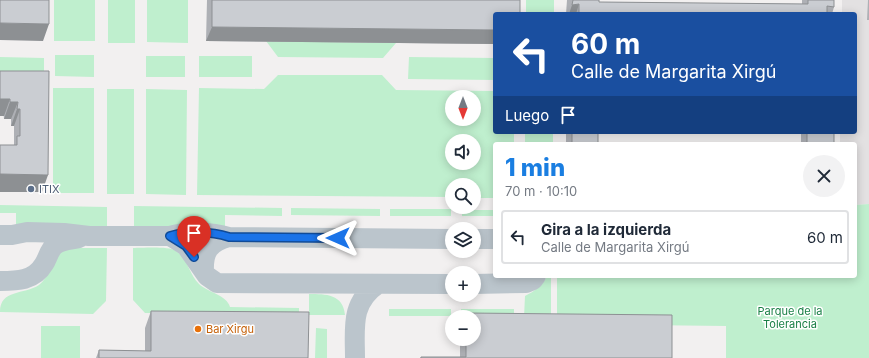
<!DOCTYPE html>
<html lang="es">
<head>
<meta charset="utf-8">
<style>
	:root { --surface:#fff; --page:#f2f2f3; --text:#1f2937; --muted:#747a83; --line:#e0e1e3; --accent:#1a7ee1 }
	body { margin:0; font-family:Inter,sans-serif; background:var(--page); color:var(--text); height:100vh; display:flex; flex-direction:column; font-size:15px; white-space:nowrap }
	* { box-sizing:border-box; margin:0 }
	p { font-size:13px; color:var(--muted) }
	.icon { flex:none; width:22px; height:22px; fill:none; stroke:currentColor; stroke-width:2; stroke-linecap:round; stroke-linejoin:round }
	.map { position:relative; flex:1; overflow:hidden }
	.drawer { position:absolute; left:493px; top:142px; width:364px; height:136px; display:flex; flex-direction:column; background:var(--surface); border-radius:4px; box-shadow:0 2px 10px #0003 }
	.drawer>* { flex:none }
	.guide { position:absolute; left:493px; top:12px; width:364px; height:122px; border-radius:4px; box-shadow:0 2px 10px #0003; background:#1a4fa0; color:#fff; overflow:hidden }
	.needle { width:26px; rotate:180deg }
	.tools { position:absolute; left:445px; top:90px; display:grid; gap:8px }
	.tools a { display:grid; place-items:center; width:36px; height:36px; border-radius:50%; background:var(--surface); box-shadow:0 2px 10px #0003; font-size:20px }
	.pin { position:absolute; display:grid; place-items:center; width:34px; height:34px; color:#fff; margin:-41px -17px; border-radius:50% 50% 50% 0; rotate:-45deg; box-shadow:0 0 4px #0007 }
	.pin .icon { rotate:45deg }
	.me { position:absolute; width:44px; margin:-22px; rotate:270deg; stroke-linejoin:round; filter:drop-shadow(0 0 3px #0008) }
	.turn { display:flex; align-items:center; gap:14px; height:84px; padding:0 12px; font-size:18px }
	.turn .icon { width:52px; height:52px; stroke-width:2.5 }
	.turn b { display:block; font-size:28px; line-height:34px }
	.then { display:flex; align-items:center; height:38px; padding:0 12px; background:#0003; gap:8px; font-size:15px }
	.round { display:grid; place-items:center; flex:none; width:42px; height:42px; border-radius:21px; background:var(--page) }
	.head { display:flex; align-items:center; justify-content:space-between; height:68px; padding:0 12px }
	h1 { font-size:24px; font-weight:800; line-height:30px; color:var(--accent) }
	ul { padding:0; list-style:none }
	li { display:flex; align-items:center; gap:12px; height:54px; margin:0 8px 6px; padding:0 4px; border:2px solid var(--line); border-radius:4px }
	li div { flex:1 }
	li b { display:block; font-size:15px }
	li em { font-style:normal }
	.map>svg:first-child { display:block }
	.education { fill:#e3e1e2 }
	.green { fill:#bfefce; fill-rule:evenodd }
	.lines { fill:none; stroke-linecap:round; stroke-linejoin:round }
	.minor { stroke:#bbc5cc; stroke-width:20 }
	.wall { fill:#aeb0b5 }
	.shaded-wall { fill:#8d9093 }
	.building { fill:#cacdd2; stroke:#8d9093 }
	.route-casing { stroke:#114b97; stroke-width:10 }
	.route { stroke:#1a73e8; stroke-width:7 }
	.service-dot { fill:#5c6f8a; stroke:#fff; stroke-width:1.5 }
	.food-dot { fill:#e8710a; stroke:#fff; stroke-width:1.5 }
	.labels { text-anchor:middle; stroke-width:3; stroke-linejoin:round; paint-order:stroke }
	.service-label { font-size:11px; fill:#4e5e75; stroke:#fff; text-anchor:start }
	.park-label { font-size:11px; fill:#187f45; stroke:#fff }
	.food-label { font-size:11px; fill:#c56008; stroke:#fff; text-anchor:start }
</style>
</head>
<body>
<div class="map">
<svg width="869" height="358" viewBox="0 0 869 358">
	<rect width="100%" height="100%" fill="#f2f0f0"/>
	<path class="education" d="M842,0h27v204l-14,1v-61h-15v-12h15v-118h-13z"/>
	<path class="green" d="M54,0h41v41h-41z
		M108,0h27v43h-27z
		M147,0h41v43l-41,-1z
		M526,0h28v14h-28z
		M266,41l130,2 -13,15 -105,-1z
		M55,55h39v22l-39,-1z
		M146,56h39v21h-39z
		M199,56h53v21h-53z
		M0,57l44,1v14h-44z
		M409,57l86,1v22l-87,-1z
		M278,75h104l14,15 99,1v41h19v12h-19v54h-21v-13h-22v12l-255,-2 2,-107 65,1zM452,97h22v22h-22zM452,141h22v22h-22z
		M53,88h41v105h-41z
		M107,89h27v105h-27z
		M146,89l41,1 -1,105 -40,-1z
		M525,132h28v12h-28z
		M869,204v154h-143v-32l-169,-2v-48h298v-71z
		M0,205l107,2v21l-91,-2v-13h-16z
		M134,206l148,2v8l-57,-1v13h-91z
		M291,208l89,1v7l-89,-1z
		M390,209h61v7h-61z
		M462,210h33v6h-33z
		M73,248h34l-1,53 -13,13 -93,-2c0,-23 24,-17 39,-27 11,-9 15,-28 22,-33 3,-2 8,-3 12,-4z
		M133,248c10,0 36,-2 43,3 12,8 13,23 23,33 8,8 28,11 31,23l69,1v7l-154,-2 -12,-13z
		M547,276h4v41h-27l1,-21c10,-5 17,-10 22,-20z
		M309,294c17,0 34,0 36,21h-36z
		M389,309h62v7h-62z
		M461,309h53v7h-53z
		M41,326h39v32h-39z
		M316,328l11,1v29h-12z"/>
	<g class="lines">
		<path class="minor" d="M0,235h12l15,-3 37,1 25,3h81c18,-5 40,-5 59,1
			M170,236l16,10 21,30 10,7 235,1
			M474,239h21
			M204,272c-1,-21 5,-29 25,-35l223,2
			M0,281c17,0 34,0 44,-17 4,-6 5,-14 11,-19 7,-5 16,-5 24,-7
			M474,284l52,-1 7,-3 3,-4
			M355,358c0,-30 -5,-55 23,-74"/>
	</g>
	<path class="wall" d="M207,0h313l-25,14v30l-289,-3z
		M567,0h32v2l203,2v-4h32v7l-2,7h-266z
		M868,0h1v20h-2z
		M0,71h49l-7,121h-42v-47h14v-19h-3v-7h-7z
		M566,132h32v12h-32z
		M801,132h33v12h-33z
		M151,311l157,47h-212l3,-8 46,1v-23z
		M466,313l206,45h-252l1,-1h39v-18h14v-22h-9z"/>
	<path class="shaded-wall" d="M579,4l-3,10h-7l3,-9z
		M0,23l49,1 -6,17 -43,-1z
		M212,27l283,3v14l-289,-3z
		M0,99h10l-6,17h-4z
		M10,102h8l-7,17h-7z
		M17,109h3l-6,17h-3z
		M0,174l48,1 -6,17h-42z"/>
	<path class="building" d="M0,0h49v24l-49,-1z
		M212,0h308v14h-25v16l-283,-3z
		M573,0h26v2l209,2v-4h26v7l-7,-1v8h-248v-10l-7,1z
		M0,71h49l-1,104 -48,-1v-29h17v-9h3v-27h-3l1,-7h-8v-3h-10z
		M572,132h26v12h-26z
		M807,132h27v12h-27z
		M151,311l158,1 -1,46h-209v-8l52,1z
		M466,313l206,2v43h-251v-1h45v-18h8v-22h-8z"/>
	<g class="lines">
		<defs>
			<path id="route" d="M194,257l-8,-11 -16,-10c18,-5 40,-5 59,1l109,1"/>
		</defs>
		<use href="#route" class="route-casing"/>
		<use href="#route" class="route"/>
	</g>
	<circle class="service-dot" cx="31" cy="189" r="4"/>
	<circle class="food-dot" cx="198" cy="329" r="4"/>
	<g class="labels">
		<g class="service-label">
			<text x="39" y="193">ITIX</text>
		</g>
		<g class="park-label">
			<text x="790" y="315">Parque de la<tspan x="790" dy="13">Tolerancia</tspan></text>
		</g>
		<g class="food-label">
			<text x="206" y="333">Bar Xirgu</text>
		</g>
	</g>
</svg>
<div class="tools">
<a><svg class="needle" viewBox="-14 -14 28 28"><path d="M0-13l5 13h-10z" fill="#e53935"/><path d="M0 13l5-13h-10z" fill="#747a83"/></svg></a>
<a><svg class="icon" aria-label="sound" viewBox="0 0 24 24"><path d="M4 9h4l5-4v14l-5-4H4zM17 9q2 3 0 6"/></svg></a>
<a><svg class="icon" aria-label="search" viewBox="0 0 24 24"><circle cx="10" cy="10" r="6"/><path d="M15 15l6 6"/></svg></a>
<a><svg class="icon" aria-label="layers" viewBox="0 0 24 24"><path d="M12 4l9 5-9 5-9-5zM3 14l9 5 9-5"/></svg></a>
<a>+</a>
<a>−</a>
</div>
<div class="pin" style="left:194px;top:257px;background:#d93025"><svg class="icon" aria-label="arrive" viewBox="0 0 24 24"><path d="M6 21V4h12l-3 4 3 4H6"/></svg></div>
<svg class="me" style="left:338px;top:238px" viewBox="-20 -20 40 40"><path d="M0-17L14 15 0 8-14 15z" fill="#1a73e8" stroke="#fff" stroke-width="4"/></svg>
<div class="guide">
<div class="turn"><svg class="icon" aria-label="left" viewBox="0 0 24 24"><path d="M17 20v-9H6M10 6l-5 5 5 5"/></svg><div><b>60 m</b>Calle de Margarita Xirgú</div></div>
<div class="then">Luego<svg class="icon" aria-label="arrive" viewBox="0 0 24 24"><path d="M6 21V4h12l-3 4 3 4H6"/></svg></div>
</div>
<section class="drawer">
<div class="head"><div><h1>1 min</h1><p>70 m · 10:10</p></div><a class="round"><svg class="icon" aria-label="close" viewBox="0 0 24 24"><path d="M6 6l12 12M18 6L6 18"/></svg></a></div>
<ul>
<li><svg class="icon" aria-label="left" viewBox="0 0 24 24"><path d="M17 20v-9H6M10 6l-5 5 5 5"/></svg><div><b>Gira a la izquierda</b><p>Calle de Margarita Xirgú</p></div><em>60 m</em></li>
</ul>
</section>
</div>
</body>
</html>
